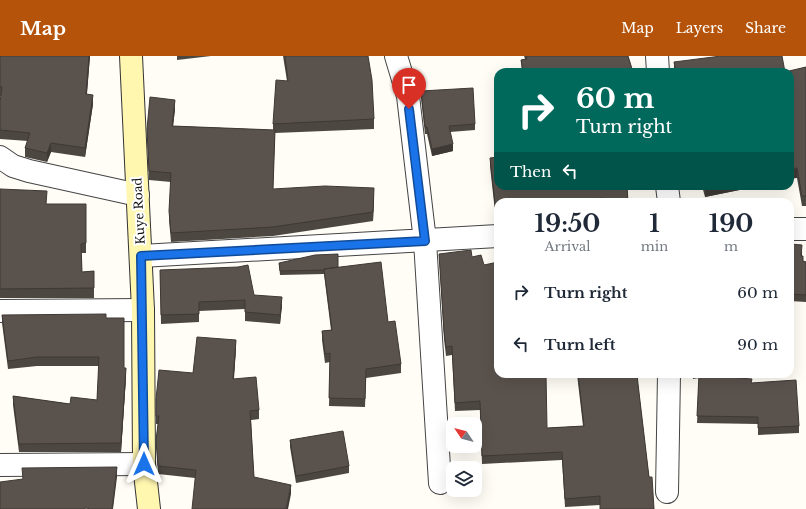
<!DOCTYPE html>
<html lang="en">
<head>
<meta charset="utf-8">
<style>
	:root { --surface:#fff; --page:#f6f6f7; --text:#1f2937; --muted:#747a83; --accent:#b45309 }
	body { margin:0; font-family:"Libre Baskerville",serif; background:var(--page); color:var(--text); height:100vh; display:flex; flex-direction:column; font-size:15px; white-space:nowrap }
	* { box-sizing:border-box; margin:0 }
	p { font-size:13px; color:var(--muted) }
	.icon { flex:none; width:22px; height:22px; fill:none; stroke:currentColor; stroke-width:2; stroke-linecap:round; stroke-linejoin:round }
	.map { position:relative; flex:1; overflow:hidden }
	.sheet { position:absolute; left:494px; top:142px; width:300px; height:180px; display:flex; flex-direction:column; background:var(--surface); border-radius:12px; box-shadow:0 4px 16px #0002 }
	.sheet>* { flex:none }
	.top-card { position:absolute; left:494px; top:12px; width:300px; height:122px; border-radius:12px; box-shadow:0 4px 16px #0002; background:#00695c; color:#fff; overflow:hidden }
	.needle { width:26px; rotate:305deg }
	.tools { position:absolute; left:446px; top:361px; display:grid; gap:8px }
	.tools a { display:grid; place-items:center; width:36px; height:36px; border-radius:8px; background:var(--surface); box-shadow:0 4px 16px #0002; font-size:20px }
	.pin { position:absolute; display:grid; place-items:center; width:34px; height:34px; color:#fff; margin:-41px -17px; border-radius:50% 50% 50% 0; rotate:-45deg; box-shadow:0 0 4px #0007 }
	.pin .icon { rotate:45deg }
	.me { position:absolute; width:44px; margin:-22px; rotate:0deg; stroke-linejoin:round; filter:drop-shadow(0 0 3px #0008) }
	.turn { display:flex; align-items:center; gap:14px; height:84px; padding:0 16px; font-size:18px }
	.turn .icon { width:52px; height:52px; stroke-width:2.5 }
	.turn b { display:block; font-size:28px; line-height:34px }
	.then { display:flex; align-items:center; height:38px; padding:0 16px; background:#0003; gap:8px; font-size:15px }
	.eta { display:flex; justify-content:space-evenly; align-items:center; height:68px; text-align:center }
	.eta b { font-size:24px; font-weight:700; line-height:28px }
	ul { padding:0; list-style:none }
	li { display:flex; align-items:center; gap:12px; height:52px; padding:0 16px }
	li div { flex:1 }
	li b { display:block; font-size:15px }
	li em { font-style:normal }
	header { display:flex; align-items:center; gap:24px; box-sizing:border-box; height:56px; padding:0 20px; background:var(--accent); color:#fff }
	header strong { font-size:19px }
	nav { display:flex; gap:22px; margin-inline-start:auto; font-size:14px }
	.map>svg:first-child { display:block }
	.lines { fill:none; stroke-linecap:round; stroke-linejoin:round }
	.street-casing { stroke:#444; stroke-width:24 }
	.secondary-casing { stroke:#333; stroke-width:24 }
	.street { stroke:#fff; stroke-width:22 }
	.secondary { stroke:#fff6b0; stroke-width:22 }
	.wall { fill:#4d4742 }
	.shaded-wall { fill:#3f3936 }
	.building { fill:#5a524d; stroke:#3f3936 }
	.route-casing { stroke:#114b97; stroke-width:10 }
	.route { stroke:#1a73e8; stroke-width:7 }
	.labels { text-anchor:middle; stroke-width:4; stroke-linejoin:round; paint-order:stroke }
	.street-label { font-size:12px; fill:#111; stroke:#fff }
</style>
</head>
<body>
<header>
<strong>Map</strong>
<nav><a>Map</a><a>Layers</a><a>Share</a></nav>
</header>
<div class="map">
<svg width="806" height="453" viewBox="0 0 806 453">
	<rect width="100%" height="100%" fill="#fffdf5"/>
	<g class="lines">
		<defs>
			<path id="street" d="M396,0l12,40 17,145 15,242
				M657,0l1,16
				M0,101l13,9 16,5 109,24
				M667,130l2,16
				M790,173h16
				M141,200l357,-20
				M0,255l143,-1
				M0,409l144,-1
				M667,436l2,-118"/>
			<path id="secondary" d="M131,0l12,254 1,154 5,45"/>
		</defs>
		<use href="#street" class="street-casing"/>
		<use href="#secondary" class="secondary-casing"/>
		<use href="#street" class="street"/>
		<use href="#secondary" class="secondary"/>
	</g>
	<path class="wall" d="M0,0h90l-3,38 6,10 -8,53 -34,-5 -4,10 -22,-5v-9l3,-7 -28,-2v-37l1,-6h-1z
		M177,0h34l-34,4z
		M283,0h85l6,63v10l-99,4 -2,56 101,8 -1,24 -100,15 -102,6 -2,-22 2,-38 -22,-2 -2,-51 28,-20 -2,17 100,4v-6l14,-43z
		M524,0h104l5,16h-111l-1,-12 4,-1z
		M674,6l111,10 21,-5v139h-4l-5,-28 -7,-106h-116z
		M421,35l54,33v6l-25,2 3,19 -21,5 -5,-22h-2l-4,-36z
		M490,102l137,28 1,16h-130v19h-2l-6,-55z
		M702,130h57l-54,11z
		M0,133l47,15h39v49h-5l1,19 12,-1v27h-94z
		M790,188l12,8v4l1,5 3,1v40l-16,-1z
		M439,198l33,3 12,8 14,109 49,54 36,-2 -6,-52h60l1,10 11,93 5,32h-54v-4l-35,2 -3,-47 -80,4 -2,-54 -25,1 -3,-56 -6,1 -2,-17z
		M279,207l59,4 50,55 13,42v9l-35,5 -1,29 -36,-1 1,-44 -5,1 -3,-23v-9l9,-1 -7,-56 -44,1z
		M160,214l94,25 28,10 -2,19 -35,-3v-12l-46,2v11l-38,2z
		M2,259l104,3 18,50 2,9 -5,75h-102l-6,-47v-9l57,8 27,-4 2,-34h-62l-29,3 -6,-46z
		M236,292l-2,31 25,31v9l-8,1 3,57 37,17 -96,-16 -37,-4 -2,-34 2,-16h-2v-25l37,-26z
		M693,318h44l1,4 13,5 48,43v7l-41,2v-11l-61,-1 2,-45 -6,1z
		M290,384l59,26v7l-53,10 -6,-36z"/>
	<path class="shaded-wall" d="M89,0h1l-4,47v-9z
		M93,39v9l-8,53v-9z
		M175,44v9l-3,26v-9z
		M51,87v9l-4,10v-9z
		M453,88v7l-21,5v-7z
		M797,112v10l-7,1v-10z
		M711,130h48l-54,11v-10z
		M374,132v9l-1,24v-9z
		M282,241v8l-2,19v-9z
		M236,284v8l-3,40v-9z
		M126,312v9l-5,75v-9z
		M117,411v10l-4,32h-1z
		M291,429v9l-3,15h-2z"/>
	<path class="building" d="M0,0h89l-3,38 7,1 -8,53 -34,-5 -4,10 -22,-5 5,-15 -30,-3v-28l2,-15h-2z
		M285,0h83l4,24 2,39 -101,5 3,-44 12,1z
		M526,0h102l5,16h-110l-2,-12 6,-1z
		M721,0h61l3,16 21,-5v129h-4l-5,-28 -7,1v-97h-114l-2,-10z
		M473,32l2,36 -26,2 4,18 -21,5 -5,-22h-2l-4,-36z
		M150,41l25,3 -3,26 103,4 -2,59 52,-3 49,2 -1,24 -100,15 -102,6 -2,-22 2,-38 -22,-2 -2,-42z
		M498,101v29h129l1,16h-24v-4l-51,4h-55v10h-2l-6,-54z
		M0,133l47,2 -1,13h40v39l-5,1 1,28 12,-1v17l-94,1z
		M790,188l12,1 -1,11h2v5l3,1v33l-16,-1z
		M471,194l1,7 9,-2 3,10 14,-3v112h48l1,54 37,-2 -6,-52h59l1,10 11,93h3l2,32h-54v-13l-35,3 -3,-47 -80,4 -2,-55 -25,2 -3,-57 -6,1 -2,-16 -5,-77z
		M338,198v13l-14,2 1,1 -45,1 -1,-8 36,-8z
		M381,206l7,60 7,-1 6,43 -35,5 -1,30 -36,-1 1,-45 -5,1 -3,-23 10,-1 -8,-61z
		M248,209l6,30 28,2 -2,18 -35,-3v-12l-46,2v12l-38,1 -1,-45 78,-3z
		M106,258v4h18v50h2l-5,75 -102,1 -6,-48 57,8 1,-7 26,3 2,-43h-62l-29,4 -6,-46z
		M197,281l39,3 -3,39 23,-2 3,33 -9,1 4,66 37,8 -5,24h-94l4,-39 -38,-4 -2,-26 3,-24h-3v-17l3,-29 34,3z
		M699,318h38l1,4 14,1 -1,4 45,-3 3,46 -41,2v-11l-61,-1z
		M343,375l6,35 -53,10 -6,-36z
		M117,411l-5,42h-20l-7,-1v1h-85v-27l23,-3 -1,-11z"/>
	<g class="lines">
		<defs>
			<path id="route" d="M144,408l-3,-208 284,-15 -16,-132"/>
		</defs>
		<use href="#route" class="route-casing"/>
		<use href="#route" class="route"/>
	</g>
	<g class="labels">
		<g class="street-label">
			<text transform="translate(139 155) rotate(-93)" y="4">Kuye Road</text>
		</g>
	</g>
</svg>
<div class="tools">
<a><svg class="needle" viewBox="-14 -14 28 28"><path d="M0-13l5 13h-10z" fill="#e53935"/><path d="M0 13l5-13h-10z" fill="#747a83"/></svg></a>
<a><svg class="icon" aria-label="layers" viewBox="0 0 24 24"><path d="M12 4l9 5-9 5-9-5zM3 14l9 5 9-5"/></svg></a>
</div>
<div class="pin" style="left:409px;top:53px;background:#d93025"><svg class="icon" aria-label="arrive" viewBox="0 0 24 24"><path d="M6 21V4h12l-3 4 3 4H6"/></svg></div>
<svg class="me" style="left:144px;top:408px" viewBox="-20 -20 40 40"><path d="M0-17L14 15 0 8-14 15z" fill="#1a73e8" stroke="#fff" stroke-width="4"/></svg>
<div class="top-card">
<div class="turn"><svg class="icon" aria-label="right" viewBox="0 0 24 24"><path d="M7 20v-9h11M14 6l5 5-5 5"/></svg><div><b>60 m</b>Turn right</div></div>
<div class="then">Then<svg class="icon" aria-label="left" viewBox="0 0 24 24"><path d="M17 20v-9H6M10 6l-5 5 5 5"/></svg></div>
</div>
<section class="sheet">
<div class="eta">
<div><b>19:50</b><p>Arrival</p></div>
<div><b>1</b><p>min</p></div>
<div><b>190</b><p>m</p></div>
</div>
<ul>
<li><svg class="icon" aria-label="right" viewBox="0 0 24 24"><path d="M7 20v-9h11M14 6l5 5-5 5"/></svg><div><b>Turn right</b></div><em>60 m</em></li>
<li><svg class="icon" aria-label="left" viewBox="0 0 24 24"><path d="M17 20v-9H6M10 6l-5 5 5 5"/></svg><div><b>Turn left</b></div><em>90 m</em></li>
</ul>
</section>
</div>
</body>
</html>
